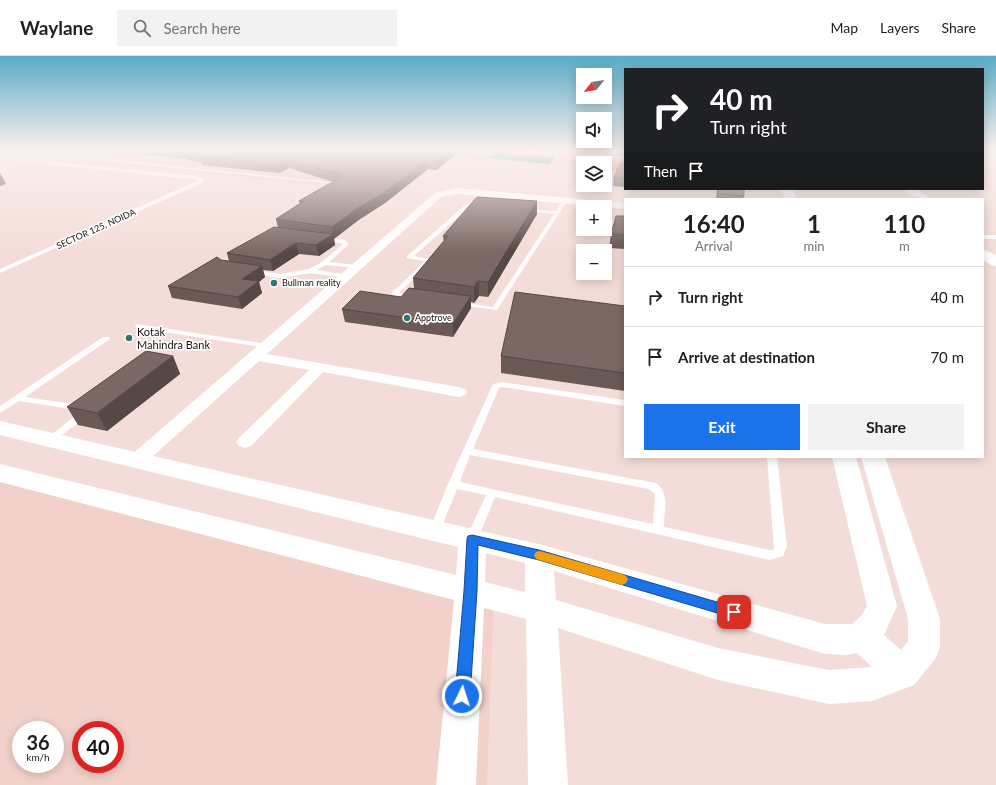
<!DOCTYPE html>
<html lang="en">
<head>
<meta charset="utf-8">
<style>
	:root { --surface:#fff; --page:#f2f2f2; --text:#202124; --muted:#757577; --line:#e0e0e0; --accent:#1a73e8 }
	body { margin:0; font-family:Lato,sans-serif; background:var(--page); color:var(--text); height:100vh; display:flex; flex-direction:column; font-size:15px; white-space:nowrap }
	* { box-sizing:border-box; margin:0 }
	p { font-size:13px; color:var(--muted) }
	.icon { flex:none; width:22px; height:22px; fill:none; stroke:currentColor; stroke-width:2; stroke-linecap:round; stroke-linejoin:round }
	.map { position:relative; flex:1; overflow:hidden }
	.panel { position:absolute; left:624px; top:142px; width:360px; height:260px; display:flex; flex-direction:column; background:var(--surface); border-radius:0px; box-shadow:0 2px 10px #0003 }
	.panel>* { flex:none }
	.hud { position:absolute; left:624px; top:12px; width:360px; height:122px; border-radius:0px; box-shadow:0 2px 10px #0003; background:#202124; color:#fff; overflow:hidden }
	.needle { width:26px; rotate:240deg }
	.controls { position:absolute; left:576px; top:12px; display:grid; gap:8px }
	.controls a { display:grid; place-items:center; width:36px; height:36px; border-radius:0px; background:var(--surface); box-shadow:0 2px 10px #0003; font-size:20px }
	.speed { position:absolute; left:12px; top:665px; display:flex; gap:8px; font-size:20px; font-weight:700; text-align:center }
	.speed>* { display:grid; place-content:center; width:52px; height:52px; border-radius:50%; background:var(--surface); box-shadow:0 2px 10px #0003; line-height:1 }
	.speed small { font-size:10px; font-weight:400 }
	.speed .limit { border:6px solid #d22; background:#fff; color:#111 }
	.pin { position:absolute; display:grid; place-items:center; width:34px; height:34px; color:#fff; margin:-17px; border-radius:8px; box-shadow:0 2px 6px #0006 }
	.me { position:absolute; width:44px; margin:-22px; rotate:4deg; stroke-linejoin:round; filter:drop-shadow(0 0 3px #0008) }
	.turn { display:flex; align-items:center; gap:14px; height:84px; padding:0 20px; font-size:18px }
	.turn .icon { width:52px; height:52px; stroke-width:2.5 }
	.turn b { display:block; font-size:28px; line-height:34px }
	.then { display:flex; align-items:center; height:38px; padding:0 20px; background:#0003; gap:8px; font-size:15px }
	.eta { display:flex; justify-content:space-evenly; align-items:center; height:68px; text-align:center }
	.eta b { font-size:24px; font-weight:700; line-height:28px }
	.primary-button { display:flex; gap:8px; margin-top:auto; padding:8px 20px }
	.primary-button a { flex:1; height:46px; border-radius:0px; background:var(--accent); color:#fff; font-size:16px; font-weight:700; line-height:46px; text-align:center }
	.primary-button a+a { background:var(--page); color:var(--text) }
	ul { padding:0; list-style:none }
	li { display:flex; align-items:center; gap:12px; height:60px; padding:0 20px; border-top:1px solid var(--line) }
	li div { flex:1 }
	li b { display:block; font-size:15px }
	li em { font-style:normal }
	header { display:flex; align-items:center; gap:24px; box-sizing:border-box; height:56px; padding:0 20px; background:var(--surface); border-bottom:1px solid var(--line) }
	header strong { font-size:19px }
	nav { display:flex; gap:22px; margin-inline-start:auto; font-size:14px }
	.search { width:280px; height:36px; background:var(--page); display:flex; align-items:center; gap:10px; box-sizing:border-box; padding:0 14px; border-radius:0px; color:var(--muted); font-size:15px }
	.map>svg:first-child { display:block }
	.built { fill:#f1d1ca; fill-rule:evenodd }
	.green { fill:#fda18f }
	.water { fill:#269d93 }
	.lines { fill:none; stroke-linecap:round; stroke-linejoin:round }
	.service { fill:#fff; fill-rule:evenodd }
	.minor { fill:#fff; fill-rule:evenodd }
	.tertiary { fill:#fff; fill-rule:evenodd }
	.secondary { fill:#fff; fill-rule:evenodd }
	.wall { fill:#6a5955 }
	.shaded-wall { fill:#564845 }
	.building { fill:#7b6763; stroke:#564845 }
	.route { fill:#1a73e8; stroke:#114b97 }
	.slow { fill:#f59e0b }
	.poi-dot { fill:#2f766f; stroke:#fff; stroke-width:1.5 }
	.labels { text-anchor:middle; stroke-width:3.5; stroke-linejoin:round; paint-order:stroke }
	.far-street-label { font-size:9px; fill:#191110; stroke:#fff }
	.far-poi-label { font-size:9px; fill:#191110; stroke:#fff; text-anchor:start }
	.poi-label { font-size:11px; fill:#191110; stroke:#fff; text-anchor:start }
</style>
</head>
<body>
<header>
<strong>Waylane</strong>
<div class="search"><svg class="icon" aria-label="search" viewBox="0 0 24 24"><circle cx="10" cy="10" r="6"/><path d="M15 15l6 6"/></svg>Search here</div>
<nav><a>Map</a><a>Layers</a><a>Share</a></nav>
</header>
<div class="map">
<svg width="996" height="729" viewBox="0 0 996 729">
	<rect width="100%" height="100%" fill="#f4ddd8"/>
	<path class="built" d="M0,94h625v23l-20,-1v-9h-22v7l-186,-16 -54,34 -343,-35z
		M0,409l494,124 -7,196h-487zM21,674h34v34h-34zM81,674h34v34h-34z"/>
	<path class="green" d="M537,94h88v7z
		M575,98l17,2 -4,7h-19z
		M598,101l27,2v12l-20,-2v-6h-11z"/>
	<path class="water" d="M494,96l61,5 -6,7 -63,-6z"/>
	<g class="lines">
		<path class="service" d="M0,94l73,6 16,-6h6l-17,6 260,27 -2,1z
			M526,94l99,7v2l-97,-8z
			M0,101l195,19 9,3 -2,4 -202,90v-4l199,-89 -199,-21z
			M563,144l4,1 -70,109 -39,-5v-2l2,-1 33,5 61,-93 -29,-3 -2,-1 2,-1 31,2z
			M466,148l16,1 2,1 -2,1h-13l-55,49 19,4 -34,33 17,3v2l-24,-3v-2l33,-32 -18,-3v-2z
			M605,164l20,2v4l-20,-2z
			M983,179h13v4h-13z
			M323,181l22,3 4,4 -20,18 28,3 2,1v2l-34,-3 -8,5 31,5 1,1 -3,2 -35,-5 -31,5 -28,-4 -3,-2 3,-2 28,4 29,-5 13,-7 21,-18 -2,-1 -20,-3 -1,-1z
			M136,268l131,20 4,2 -4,2 -128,-20 -4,-2z
			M103,281h6l1,2 -85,58 48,7 13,5 1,2 -4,8 -30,23 -3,1 -5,-3 31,-25 2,-3 -7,-3 -52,-8 -19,12v-7z
			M502,326l123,18v6l-122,-19 -4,1 -26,61 183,34c14,10 8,28 8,44l106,23 4,-1 -7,-92h10l10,90 -4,9 -13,4 -275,-63 -17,42 -2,3 -4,1 -4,-1 -2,-3 20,-44 -29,-6 -18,45 -4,1 -4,-1 -2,-3 19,-47 44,-98 1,-2zM470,399l179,34 6,5 -2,30 -193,-42z"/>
		<path class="minor" d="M458,132l167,15v6l-167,-15 -17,3 -174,157 192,33 6,2 2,3 -2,3 -6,2 -136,-25 -72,74 -6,2 -6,-2 -3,-4 3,-4 70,-68 -50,-9 -115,103 -7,2 -7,-2 -2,-4 2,-4 305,-263z"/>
		<path class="tertiary" d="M781,133h12l4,10h-12z
			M0,365l539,123 286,80h27l9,-8 6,-10 -35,-149h24l41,149 -13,29 17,15 7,-9v-22l-47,-162h24l55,162v28l-4,11 -22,27 -42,16 -43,3 -111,-24 -160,-52 10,157h-40l-2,-166 -42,-11 -8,177h-40l18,-185 -454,-118v-18l456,111 2,-28 -458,-112zM486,497l39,10v29l-40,-10zM554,515l271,83 21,1 11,-2 15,14 -43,3 -111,-22 -162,-48z"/>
		<path class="secondary" d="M903,133h14l13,10h-14z
			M983,193l13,6v11l-5,-1 -8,-5z"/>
	</g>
	<path class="wall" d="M96,94h209l8,1v-1h159l-3,3 -9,-1 -24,18 -8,-1 -43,34 -25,16 -26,19 1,7 -16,11 -20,-2 -26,17 -10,-1 2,7 -6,5 3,11 -20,16 -70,-11 -4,-12 53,-26 8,1 -2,-8 51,-25 -2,-9 24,-15 -1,-3 35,-20h-4l-41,-13 -10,5 -77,-8 -1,-3 -13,-2 -1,-1z
		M625,107v24l-12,-1 1,-9z
		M648,133h15v1z
		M717,133h27v7l-1,3h-27z
		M537,145v13l-49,83 -9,-1 -5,7 -3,-1v6l-18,29 -108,-15 -3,-13 59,-12 13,-9 -1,-10 31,-36 -1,-6z
		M625,160v33l-16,-1 2,-14z
		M625,250v85l-124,-18v-17z
		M173,300l7,18 -73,57 -29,-6 -11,-18z"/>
	<path class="shaded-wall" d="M451,94h9v2l-24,18v-9z
		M287,103l2,9 -10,5 -2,-9z
		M427,104l1,9 -43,34 -25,16 -26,20 -2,-12 26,-19z
		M0,117l6,11 -6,2z
		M537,145v13l-49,83v-15z
		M333,178l2,11 -16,11 -3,-11z
		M296,187l3,11 -26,17 -3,-11z
		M262,210l3,11 -6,5 3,11 -20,16 -4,-12 4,-18z
		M478,225l1,15 -5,7v-16z
		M471,240v12l-18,29v-13z
		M173,300l7,18 -73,57 -10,-18z"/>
	<path class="building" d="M185,94h120l8,1v-1h138l-15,11 -9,-1 -43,33 -26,15 -26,19 -56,-8 28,-18h-5l44,-25 -5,-2 -1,-2 -9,-1 -41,-12 -10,5 -78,-8 5,-2 -19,-3 1,-1z
		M620,107h5v15l-11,-1z
		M718,133h26v7l-26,-3z
		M477,141l60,4 -49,81 -10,-1 -4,6 -61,-9 35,-42h-5z
		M616,160h9v19l-14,-1z
		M274,171l59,7 -17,11 -20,-2 -26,17 -43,-7z
		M217,201l4,3 41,6 -20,13 17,2 -21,16 -70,-11z
		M409,232l62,8 -18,28 -111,-15 18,-18 41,6z
		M515,236l110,14v67l-124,-17z
		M146,295l27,5 -76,57 -30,-6z"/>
	<linearGradient id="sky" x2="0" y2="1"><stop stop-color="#5aabc6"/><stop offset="0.48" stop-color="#faf0ed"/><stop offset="1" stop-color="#faf0ed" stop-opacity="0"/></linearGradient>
	<rect width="996" height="196" fill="url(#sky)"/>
	<path class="route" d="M472,479l67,15 195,57 5,1 2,4 -2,4 -5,2 -195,-58 -61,-15 -1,46 -7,105 -3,5 -5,2 -5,-2 -2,-5 9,-105 3,-52 1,-3z"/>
	<path class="slow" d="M540,495l82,23 4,2 2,3 -2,4 -4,2 -86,-26 -2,-4 2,-3z"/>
	<g class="poi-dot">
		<circle cx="274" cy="227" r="4"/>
		<circle cx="407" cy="262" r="4"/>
		<circle cx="129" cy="282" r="4"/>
	</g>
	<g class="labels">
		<g class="far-street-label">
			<text transform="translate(96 173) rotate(-24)" y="3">SECTOR 125, NOIDA</text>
		</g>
		<g class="far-poi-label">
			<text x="282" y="230">Bullman reality</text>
			<text x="415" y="265">Apptrove</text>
		</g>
		<g class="poi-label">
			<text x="137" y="280">Kotak<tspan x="137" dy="13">Mahindra Bank</tspan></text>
		</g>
	</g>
</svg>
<div class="controls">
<a><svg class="needle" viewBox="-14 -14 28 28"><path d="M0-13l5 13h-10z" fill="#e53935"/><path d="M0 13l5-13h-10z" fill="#757577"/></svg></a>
<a><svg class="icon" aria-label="sound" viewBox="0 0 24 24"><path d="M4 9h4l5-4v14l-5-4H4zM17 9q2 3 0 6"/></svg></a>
<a><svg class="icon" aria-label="layers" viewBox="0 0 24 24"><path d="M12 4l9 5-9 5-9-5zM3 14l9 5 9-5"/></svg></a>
<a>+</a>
<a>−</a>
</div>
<div class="speed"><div>36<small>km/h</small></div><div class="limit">40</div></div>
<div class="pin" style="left:734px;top:556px;background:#d93025"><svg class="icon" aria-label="arrive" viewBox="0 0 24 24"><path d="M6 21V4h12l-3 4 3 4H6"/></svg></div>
<svg class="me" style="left:462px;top:640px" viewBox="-20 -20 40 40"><circle r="17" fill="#1a73e8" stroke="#fff" stroke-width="3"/><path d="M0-11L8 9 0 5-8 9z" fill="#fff"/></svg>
<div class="hud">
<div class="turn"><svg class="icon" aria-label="right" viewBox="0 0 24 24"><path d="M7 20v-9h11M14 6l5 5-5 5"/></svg><div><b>40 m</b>Turn right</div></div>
<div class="then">Then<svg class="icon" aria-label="arrive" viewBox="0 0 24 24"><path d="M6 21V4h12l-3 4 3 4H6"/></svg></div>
</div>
<section class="panel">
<div class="eta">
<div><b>16:40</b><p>Arrival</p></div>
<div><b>1</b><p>min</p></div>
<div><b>110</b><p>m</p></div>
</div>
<ul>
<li><svg class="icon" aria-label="right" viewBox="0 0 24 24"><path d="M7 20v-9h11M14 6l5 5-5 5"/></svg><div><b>Turn right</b></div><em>40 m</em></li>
<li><svg class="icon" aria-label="arrive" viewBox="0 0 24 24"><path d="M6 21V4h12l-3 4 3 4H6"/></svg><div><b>Arrive at destination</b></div><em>70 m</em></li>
</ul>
<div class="primary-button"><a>Exit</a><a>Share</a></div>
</section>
</div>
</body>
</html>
